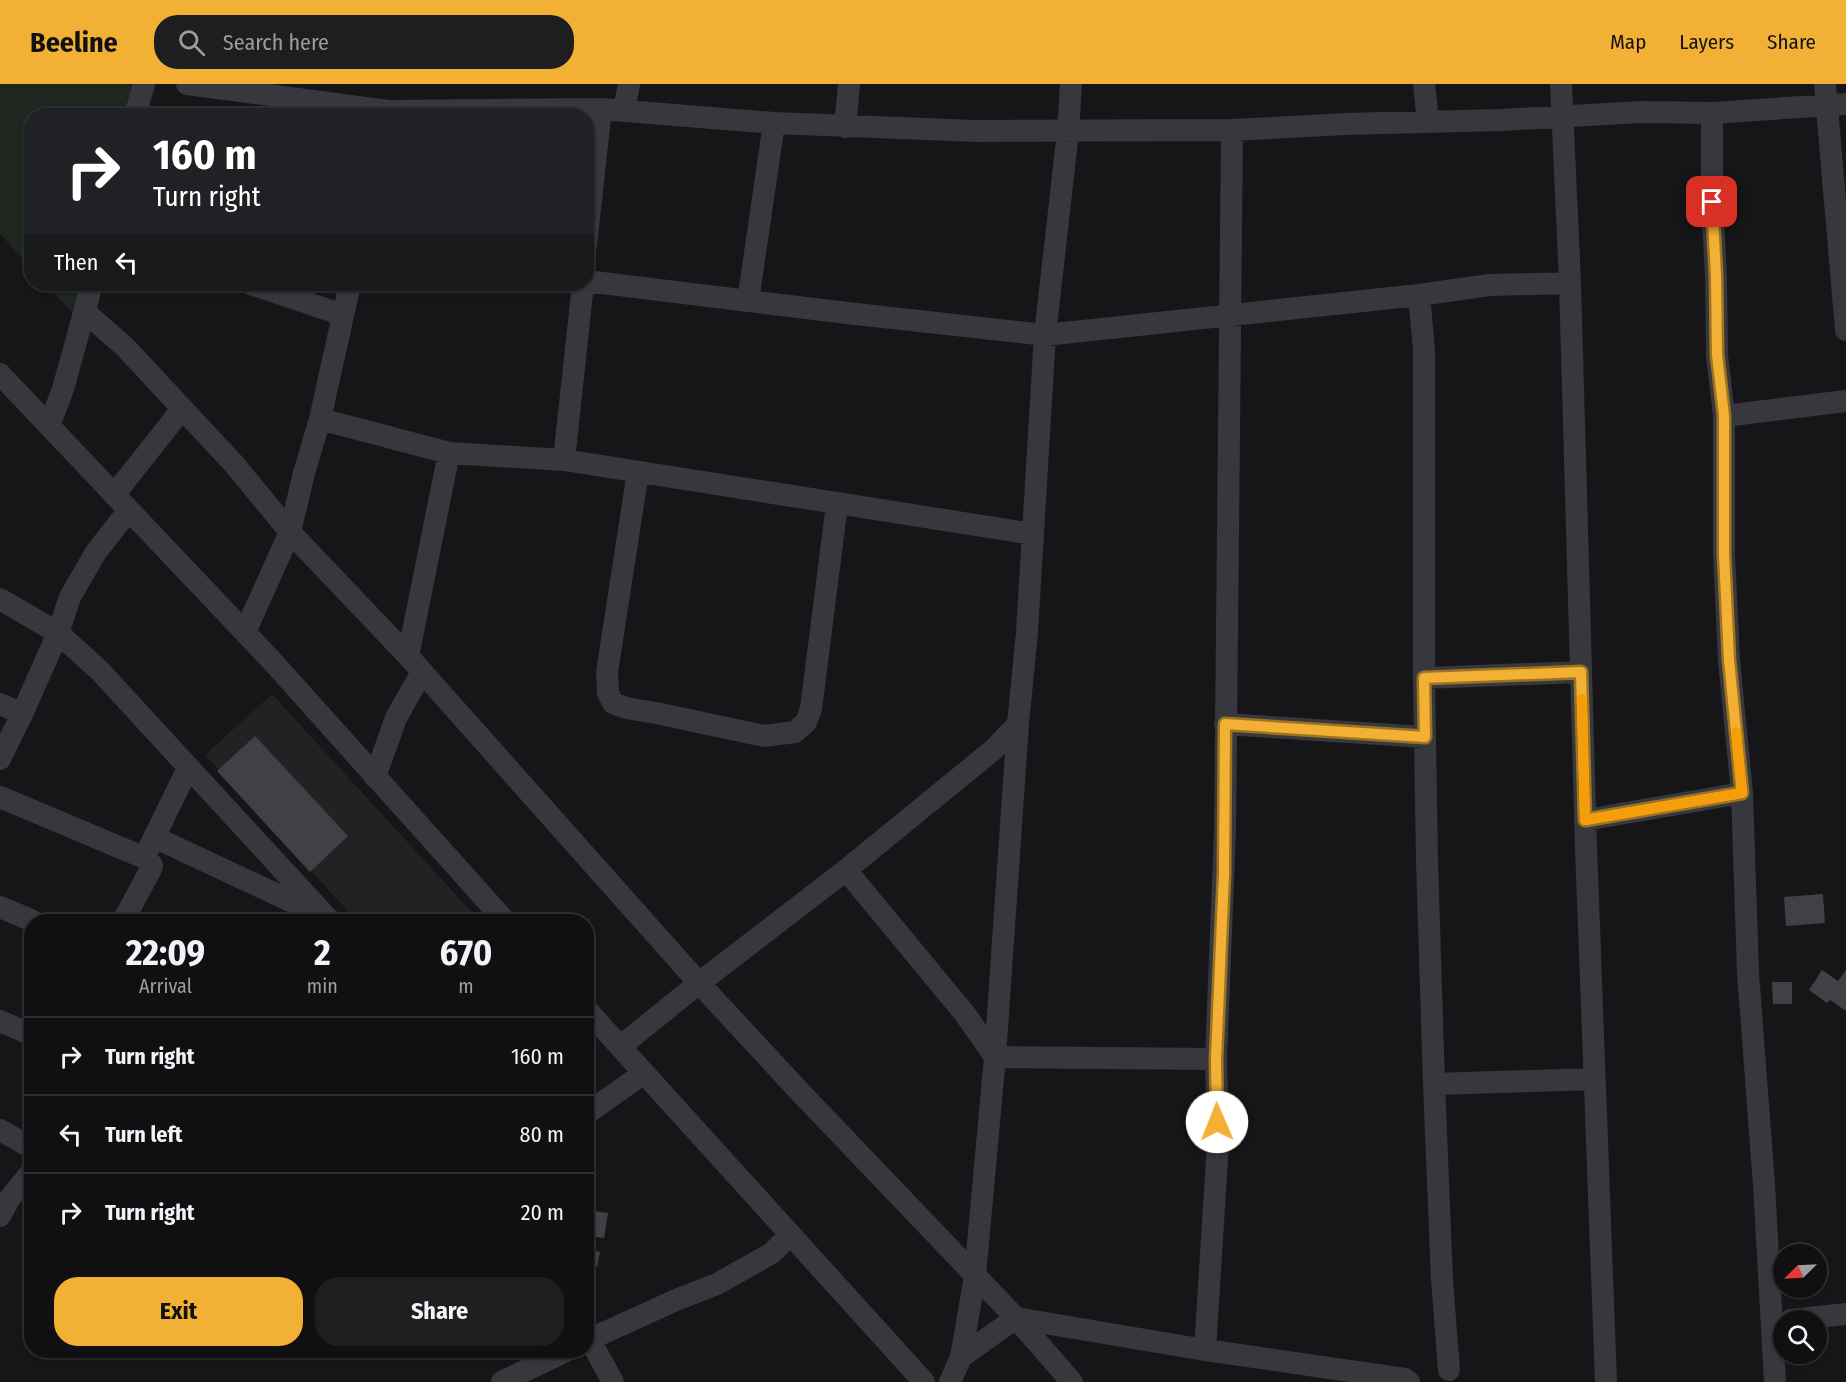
<!DOCTYPE html>
<html lang="en">
<head>
<meta charset="utf-8">
<style>
	:root { --surface:#101012; --page:#1e1e20; --text:#f1f3f6; --muted:#9c9d9f; --line:#303032; --accent:#f2b134 }
	body { margin:0; font-family:"Fira Sans Condensed",sans-serif; background:var(--page); color:var(--text); height:100vh; display:flex; flex-direction:column; font-size:22px; white-space:nowrap }
	* { box-sizing:border-box; margin:0 }
	p { font-size:20px; color:var(--muted) }
	.icon { flex:none; width:33px; height:33px; fill:none; stroke:currentColor; stroke-width:2; stroke-linecap:round; stroke-linejoin:round }
	.map { position:relative; flex:1; overflow:hidden }
	.details { position:absolute; left:24px; top:830px; width:570px; height:444px; display:flex; flex-direction:column; background:var(--surface); border-radius:24px; box-shadow:0 2px 4px #0004,0 0 0 2px var(--line) }
	.details>* { flex:none }
	.hud { position:absolute; left:24px; top:24px; width:570px; height:183px; border-radius:24px; box-shadow:0 2px 4px #0004,0 0 0 2px var(--line); background:#202124; color:#fff; overflow:hidden }
	.needle { width:39px; rotate:246deg }
	.controls { position:absolute; left:1773px; top:1160px; display:grid; gap:12px }
	.controls a { display:grid; place-items:center; width:54px; height:54px; border-radius:50%; background:var(--surface); box-shadow:0 2px 4px #0004,0 0 0 2px var(--line); font-size:30px }
	.pin { position:absolute; display:grid; place-items:center; width:51px; height:51px; color:#fff; margin:-26px; border-radius:12px; box-shadow:0 3px 9px #0006 }
	.me { position:absolute; width:66px; margin:-33px; rotate:359deg; stroke-linejoin:round; filter:drop-shadow(0 0 4px #0008) }
	.turn { display:flex; align-items:center; gap:21px; height:126px; padding:0 30px; font-size:27px }
	.turn .icon { width:78px; height:78px; stroke-width:2.5 }
	.turn b { display:block; font-size:42px; line-height:51px }
	.then { display:flex; align-items:center; height:57px; padding:0 30px; background:#0003; gap:12px; font-size:22px }
	.eta { display:flex; justify-content:space-evenly; align-items:center; height:102px; text-align:center }
	.eta b { font-size:36px; font-weight:700; line-height:42px }
	.action { display:flex; gap:12px; margin-top:auto; padding:12px 30px }
	.action a { flex:1; height:69px; border-radius:24px; background:var(--accent); color:#111; font-size:24px; font-weight:700; line-height:69px; text-align:center }
	.action a+a { background:var(--page); color:var(--text) }
	ul { padding:0; list-style:none }
	li { display:flex; align-items:center; gap:18px; height:78px; padding:0 30px; border-top:2px solid var(--line) }
	li div { flex:1 }
	li b { display:block; font-size:22px }
	li em { font-style:normal }
	header { display:flex; align-items:center; gap:36px; box-sizing:border-box; height:84px; padding:0 30px; background:var(--accent); color:#111 }
	header strong { font-size:28px }
	nav { display:flex; gap:33px; margin-inline-start:auto; font-size:21px }
	.search { width:420px; height:54px; background:var(--page); display:flex; align-items:center; gap:15px; box-sizing:border-box; padding:0 21px; border-radius:24px; color:var(--muted); font-size:22px }
	.map>svg:first-child { display:block }
	.built { fill:#222225 }
	.green { fill:#1e261f }
	.building { fill:#404145 }
	.lines { fill:none; stroke-linecap:round; stroke-linejoin:round }
	.minor { stroke:#37383d; stroke-width:22 }
	.route-casing { stroke:#9d7322; stroke-width:15 }
	.route { stroke:#f2b134; stroke-width:10 }
	.slow { stroke:#f59e0b; stroke-width:10 }
</style>
</head>
<body>
<header>
<strong>Beeline</strong>
<div class="search"><svg class="icon" aria-label="search" viewBox="0 0 24 24"><circle cx="10" cy="10" r="6"/><path d="M15 15l6 6"/></svg>Search here</div>
<nav><a>Map</a><a>Layers</a><a>Share</a></nav>
</header>
<div class="map">
<svg width="1846" height="1298" viewBox="0 0 1846 1298">
	<rect width="100%" height="100%" fill="#161618"/>
	<path class="built" d="M272,610l206,225 -2,2h-119l-152,-166z"/>
	<path class="green" d="M0,0h126l12,4 -8,27 -98,1 -1,152 -31,-34z
		M46,200h40l-9,34z"/>
	<path class="building" d="M255,652l93,100 -38,36 -93,-101z
		M1823,810l2,29 -39,3 -2,-29z
		M1822,886l16,11 8,-11v41l-16,-11 -3,3 -18,-13z
		M1772,898h20v22h-19z
		M586,1126l22,3 -4,25 -14,-2 -2,13 12,3 -3,15 -11,-2z"/>
	<g class="lines">
		<path class="minor" d="M187,0l201,27 213,-2 173,14 202,8 256,-1 114,-6 155,-4 139,-8 72,1 134,-9
			M1424,0l4,37
			M1561,0l9,199 16,564 20,535
			M1825,0l21,246
			M624,26l5,-26
			M1712,29v89l4,73 1,80 7,61v138l5,106 13,133 6,180 16,212 11,197
			M135,32l9,-32
			M845,43l4,-43
			M586,161l15,-136
			M586,197l261,32 198,22 374,-40 5,55v328l3,183 7,223 160,-5
			M251,200l92,31
			M1419,211l71,-10 80,-2
			M748,217l26,-178
			M85,228l40,35 109,117 56,68 118,124 291,327 101,109 216,226 56,64
			M0,290l273,288 232,259
			M1724,332l122,-15
			M320,335l129,34 115,7 469,74
			M49,342l14,-37 29,-105
			M564,376l19,-176
			M638,388l-31,200 1,21 5,10 13,5 30,5 108,23 31,-4 11,-10 5,-13 26,-205
			M114,411l68,-86
			M0,515l58,34 41,37 231,251
			M245,548l45,-100 14,-59 16,-54 30,-135
			M408,572l41,-203
			M1424,594l157,-6
			M0,620l22,10
			M1225,640l200,13
			M0,675l22,-45 36,-81 12,-36 26,-45 33,-42
			M375,693l21,-59 26,-46
			M0,713l145,61 7,7 -1,4 -28,52
			M1585,736l157,-27
			M154,753l158,74
			M148,766l40,-82
			M846,786l119,144 30,43 221,2
			M0,823l33,14
			M586,925l338,373
			M0,937l32,14
			M621,962l78,-63 147,-113 147,-120 25,-26 9,-92 18,-297 23,-203 3,-48
			M1434,1000l8,196 7,90
			M586,1030l58,-41
			M0,1046l32,18
			M0,1132l10,-18 22,-27
			M1791,1236l55,-6
			M590,1256l23,42
			M586,1257l90,-41 41,-16 55,-31 18,-18
			M1205,1266l13,-207 -2,-84 9,-228 7,-701
			M961,1273l55,-39 189,32 200,29 4,3
			M502,1298l66,-32
			M950,1298l11,-25 14,-81 20,-219 23,-333"/>
	</g>
	<g class="lines">
		<defs>
			<path id="route" d="M1217,1038l-1,-63 8,-185 1,-150 200,13 -1,-59 157,-6 4,148 157,-27 -13,-133 -5,-106v-138l-7,-61 -1,-80 -4,-73"/>
		</defs>
		<use href="#route" class="route-casing"/>
		<use href="#route" class="route"/>
		<path class="slow" d="M1582,615l3,121 157,-27 -6,-61"/>
	</g>
</svg>
<div class="controls">
<a><svg class="needle" viewBox="-14 -14 28 28"><path d="M0-13l5 13h-10z" fill="#e53935"/><path d="M0 13l5-13h-10z" fill="#9c9d9f"/></svg></a>
<a><svg class="icon" aria-label="search" viewBox="0 0 24 24"><circle cx="10" cy="10" r="6"/><path d="M15 15l6 6"/></svg></a>
</div>
<div class="pin" style="left:1712px;top:118px;background:#d93025"><svg class="icon" aria-label="arrive" viewBox="0 0 24 24"><path d="M6 21V4h12l-3 4 3 4H6"/></svg></div>
<svg class="me" style="left:1217px;top:1038px" viewBox="-20 -20 40 40"><circle r="19" fill="#fff"/><path d="M0-13L10 11 0 6-10 11z" fill="#f2b134"/></svg>
<div class="hud">
<div class="turn"><svg class="icon" aria-label="right" viewBox="0 0 24 24"><path d="M7 20v-9h11M14 6l5 5-5 5"/></svg><div><b>160 m</b>Turn right</div></div>
<div class="then">Then<svg class="icon" aria-label="left" viewBox="0 0 24 24"><path d="M17 20v-9H6M10 6l-5 5 5 5"/></svg></div>
</div>
<section class="details">
<div class="eta">
<div><b>22:09</b><p>Arrival</p></div>
<div><b>2</b><p>min</p></div>
<div><b>670</b><p>m</p></div>
</div>
<ul>
<li><svg class="icon" aria-label="right" viewBox="0 0 24 24"><path d="M7 20v-9h11M14 6l5 5-5 5"/></svg><div><b>Turn right</b></div><em>160 m</em></li>
<li><svg class="icon" aria-label="left" viewBox="0 0 24 24"><path d="M17 20v-9H6M10 6l-5 5 5 5"/></svg><div><b>Turn left</b></div><em>80 m</em></li>
<li><svg class="icon" aria-label="right" viewBox="0 0 24 24"><path d="M7 20v-9h11M14 6l5 5-5 5"/></svg><div><b>Turn right</b></div><em>20 m</em></li>
</ul>
<div class="action"><a>Exit</a><a>Share</a></div>
</section>
</div>
</body>
</html>
